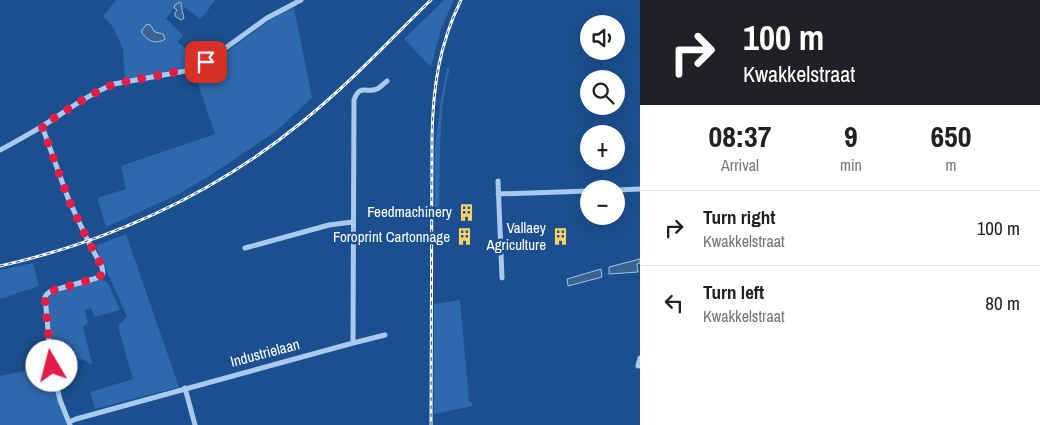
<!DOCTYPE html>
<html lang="en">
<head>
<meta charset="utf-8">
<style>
	:root { --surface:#fff; --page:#f2f2f2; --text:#202124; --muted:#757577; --line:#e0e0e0 }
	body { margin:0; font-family:"Archivo Narrow",sans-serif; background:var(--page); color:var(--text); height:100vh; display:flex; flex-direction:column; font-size:19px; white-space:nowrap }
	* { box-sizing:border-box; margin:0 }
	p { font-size:16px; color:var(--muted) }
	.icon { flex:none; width:28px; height:28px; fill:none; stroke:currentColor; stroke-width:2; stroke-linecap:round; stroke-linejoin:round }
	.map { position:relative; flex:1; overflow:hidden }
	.side { display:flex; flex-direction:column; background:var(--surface); width:400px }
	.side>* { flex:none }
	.hud { background:#202124; color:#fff; overflow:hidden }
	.buttons { position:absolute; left:580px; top:15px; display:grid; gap:10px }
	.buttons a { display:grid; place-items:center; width:45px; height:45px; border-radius:50%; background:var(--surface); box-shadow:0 5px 20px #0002; font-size:25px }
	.pin { position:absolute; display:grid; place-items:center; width:42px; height:42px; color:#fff; margin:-21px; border-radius:10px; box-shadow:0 2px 8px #0006 }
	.me { position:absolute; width:55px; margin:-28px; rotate:352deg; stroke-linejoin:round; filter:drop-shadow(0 0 4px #0008) }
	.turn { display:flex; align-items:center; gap:18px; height:105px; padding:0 20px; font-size:22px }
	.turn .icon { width:65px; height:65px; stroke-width:2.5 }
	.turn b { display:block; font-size:35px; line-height:42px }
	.eta { display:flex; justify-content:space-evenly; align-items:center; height:85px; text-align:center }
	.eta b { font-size:30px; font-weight:700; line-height:35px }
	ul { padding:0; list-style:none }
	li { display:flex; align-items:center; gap:15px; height:75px; padding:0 20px; border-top:1px solid var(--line) }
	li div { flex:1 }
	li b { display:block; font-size:19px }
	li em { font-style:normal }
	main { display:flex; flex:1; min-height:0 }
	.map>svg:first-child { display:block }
	.green { fill:#2e69ad }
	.water { fill:#3c6290; stroke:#9cc4f0 }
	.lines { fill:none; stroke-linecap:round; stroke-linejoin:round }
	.street { stroke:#a9c9ee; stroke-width:5 }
	.rail-casing { stroke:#fff; stroke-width:3 }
	.rail { stroke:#1b4f8f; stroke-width:1; stroke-dasharray:4; stroke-linecap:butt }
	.route { stroke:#e11d48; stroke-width:9; stroke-dasharray:0 16.2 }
	.labels { text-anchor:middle; stroke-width:5; stroke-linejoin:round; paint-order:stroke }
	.poi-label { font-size:15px; fill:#fff; stroke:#1b4f8f; text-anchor:end }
	.street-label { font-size:15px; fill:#fff; stroke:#1b4f8f }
</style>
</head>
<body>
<main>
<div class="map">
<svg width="640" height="425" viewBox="0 0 640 425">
	<rect width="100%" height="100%" fill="#1b4f8f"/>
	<path class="green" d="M116,0h99l-9,13 -6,6 -22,-17 -12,17 17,16 -5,7 24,21 -14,4 -63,13 -2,-31 -10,-22 -10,-11z
		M444,0h10l-13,29 -10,38 -27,-28z
		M294,7l18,91 -37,34 -64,43 -34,20 -71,32 -9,-29 29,-9 -5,-23 94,-32 -21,-62 13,-6 63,-46z
		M447,68h3c-13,45 -9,98 -11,145h-4v-65l5,-43z
		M126,234l53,153 -84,22 -5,-17 43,-13 -15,-53 9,-10 -31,-68 2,-3z
		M33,263l6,23 -39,13v-29z
		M98,280h5l5,3 12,27 -26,7 -3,-9 -6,2 3,13 -5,4 9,36 -2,1c-11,-10 -22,-4 -35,-1l-8,-63 2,-4 6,-4z
		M460,300l9,101 3,2v3l-38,8v-110z
		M50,366l4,19 13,40h-67v-49z"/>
	<path class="water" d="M180,2c3,4 1,7 3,12 0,1 1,3 1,4l-3,2 -6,-4v-3l2,-3 -3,-2 1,-3z
		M147,24l3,1 5,7 8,2 2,5c-9,6 -17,2 -23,-6v-3z
		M640,259v4l-3,1 1,8 -29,2v-7z
		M601,269l1,8 -34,9 -1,-7z"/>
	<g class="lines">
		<path class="street" d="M42,126l26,72 19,41 15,28 1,7 -6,4 -46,13 -4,3 -2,3 6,64 9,39 10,25
			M0,150c14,-7 27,-15 41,-23 24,-15 46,-32 73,-43l82,-15 10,-7 61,-44 34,-18
			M498,181l4,97
			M616,190l24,-1
			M498,194l91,-3
			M245,248l84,-23 24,-3
			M353,343l32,-8
			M638,366l2,-8
			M185,388l10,37
			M69,422l7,-3 277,-76 1,-243c6,-17 13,-6 23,-11 3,-1 7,-6 10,-8"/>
		<defs>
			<path id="rail" d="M0,266c110,-25 214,-72 302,-144 46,-37 87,-81 129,-122
				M431,425l1,-288c1,-50 7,-92 29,-137"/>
		</defs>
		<use href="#rail" class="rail-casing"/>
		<use href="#rail" class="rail"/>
	</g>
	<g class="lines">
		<path class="route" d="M52,366l-7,-64 2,-8 4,-3 46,-13 6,-4 -1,-7 -15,-28 -19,-41 -26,-72c23,-15 46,-31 72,-42l82,-16 10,-6"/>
	</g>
	<defs>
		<symbol id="building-bare" viewBox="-9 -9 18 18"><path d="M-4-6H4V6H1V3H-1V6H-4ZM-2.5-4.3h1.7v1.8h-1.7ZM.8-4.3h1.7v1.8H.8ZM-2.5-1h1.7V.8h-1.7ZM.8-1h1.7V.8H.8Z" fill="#ffd166" stroke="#1b4f8f" stroke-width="2.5" paint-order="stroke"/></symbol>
	</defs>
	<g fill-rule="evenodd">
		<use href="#building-bare" x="454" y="200" width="25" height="25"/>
		<use href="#building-bare" x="452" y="224" width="25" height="25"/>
		<use href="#building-bare" x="548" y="224" width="25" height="25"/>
	</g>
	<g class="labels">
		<g class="poi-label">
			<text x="452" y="217">Feedmachinery</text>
			<text x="546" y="233">Vallaey<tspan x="546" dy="17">Agriculture</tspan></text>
			<text x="450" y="242">Foroprint Cartonnage</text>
		</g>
		<g class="street-label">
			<text transform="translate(265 353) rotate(-15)" y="5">Industrielaan</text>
		</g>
	</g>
</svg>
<div class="buttons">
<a><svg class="icon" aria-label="sound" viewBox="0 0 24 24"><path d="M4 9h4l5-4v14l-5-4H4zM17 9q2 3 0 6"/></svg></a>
<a><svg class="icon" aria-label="search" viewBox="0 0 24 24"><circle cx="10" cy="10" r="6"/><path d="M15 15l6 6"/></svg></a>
<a>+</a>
<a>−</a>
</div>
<div class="pin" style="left:206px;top:62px;background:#d93025"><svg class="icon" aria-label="arrive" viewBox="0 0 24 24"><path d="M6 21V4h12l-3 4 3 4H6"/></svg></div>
<svg class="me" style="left:52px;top:366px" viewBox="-20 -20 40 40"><circle r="19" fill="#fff"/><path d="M0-13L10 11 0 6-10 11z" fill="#e11d48"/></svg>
</div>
<section class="side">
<div class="hud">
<div class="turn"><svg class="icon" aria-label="right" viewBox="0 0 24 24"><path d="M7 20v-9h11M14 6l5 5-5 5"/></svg><div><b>100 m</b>Kwakkelstraat</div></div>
</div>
<div class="eta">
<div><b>08:37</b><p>Arrival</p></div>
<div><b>9</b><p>min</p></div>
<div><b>650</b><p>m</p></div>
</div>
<ul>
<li><svg class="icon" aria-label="right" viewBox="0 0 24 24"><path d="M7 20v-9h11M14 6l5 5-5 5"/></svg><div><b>Turn right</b><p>Kwakkelstraat</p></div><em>100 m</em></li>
<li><svg class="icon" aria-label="left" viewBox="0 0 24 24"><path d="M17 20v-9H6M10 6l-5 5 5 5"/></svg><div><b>Turn left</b><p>Kwakkelstraat</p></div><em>80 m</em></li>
</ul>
</section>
</main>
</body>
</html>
